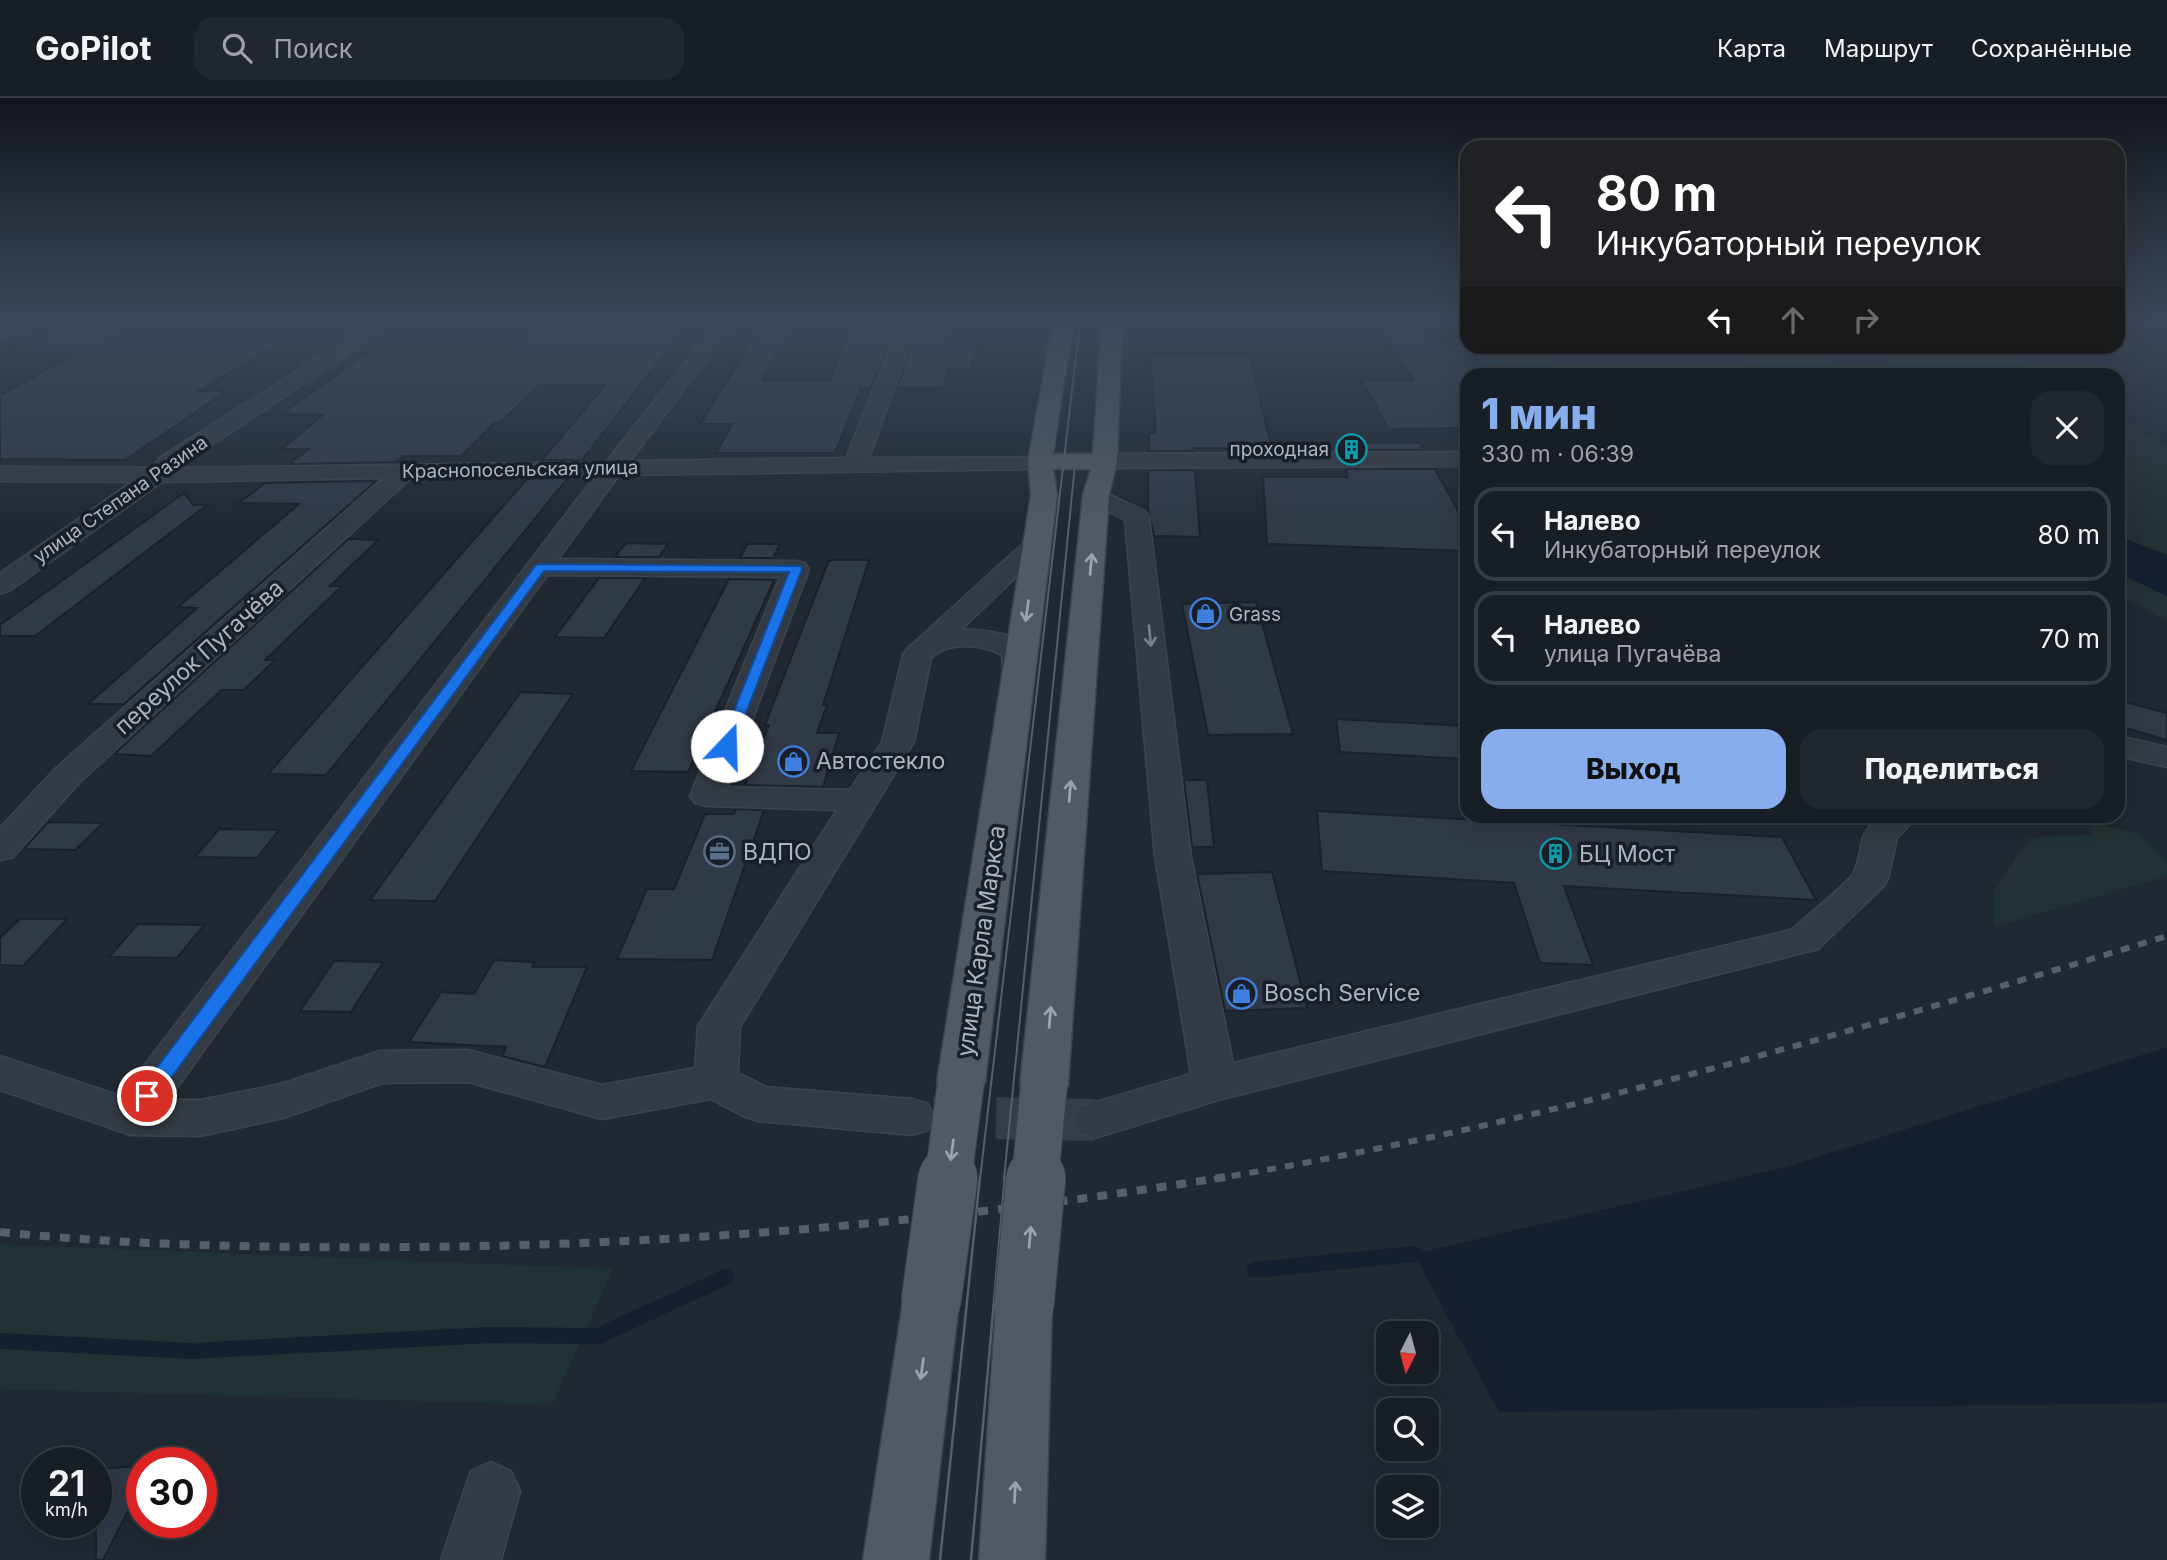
<!DOCTYPE html>
<html lang="ru">
<head>
<meta charset="utf-8">
<style>
	:root { --surface:#181e26; --page:#21272e; --text:#f1f3f6; --muted:#9fa2a7; --line:#363c43; --accent:#87adec }
	body { margin:0; font-family:Inter,sans-serif; background:var(--page); color:var(--text); height:100vh; display:flex; flex-direction:column; font-size:26px; white-space:nowrap }
	* { box-sizing:border-box; margin:0 }
	p { font-size:23px; color:var(--muted) }
	.icon { flex:none; width:38px; height:38px; fill:none; stroke:currentColor; stroke-width:2; stroke-linecap:round; stroke-linejoin:round }
	.map { position:relative; flex:1; overflow:hidden }
	.side { position:absolute; left:1460px; top:270px; width:665px; height:455px; display:flex; flex-direction:column; background:var(--surface); border-radius:21px; box-shadow:0 7px 28px #0002,0 0 0 2px var(--line) }
	.side>* { flex:none }
	.hud { position:absolute; left:1460px; top:42px; width:665px; height:214px; border-radius:21px; box-shadow:0 7px 28px #0002,0 0 0 2px var(--line); background:#202124; color:#fff; overflow:hidden }
	.needle { width:46px; rotate:186deg }
	.controls { position:absolute; left:1376px; top:1223px; display:grid; gap:14px }
	.controls a { display:grid; place-items:center; width:63px; height:63px; border-radius:14px; background:var(--surface); box-shadow:0 7px 28px #0002,0 0 0 2px var(--line); font-size:35px }
	.speed { position:absolute; left:21px; top:1349px; display:flex; gap:14px; font-size:35px; font-weight:700; text-align:center }
	.speed>* { display:grid; place-content:center; width:91px; height:91px; border-radius:50%; background:var(--surface); box-shadow:0 7px 28px #0002,0 0 0 2px var(--line); line-height:1 }
	.speed small { font-size:18px; font-weight:400 }
	.speed .limit { border:10px solid #d22; background:#fff; color:#111 }
	.pin { position:absolute; display:grid; place-items:center; width:60px; height:60px; color:#fff; margin:-30px; border:4px solid #fff; border-radius:50%; box-shadow:0 2px 7px #0007 }
	.me { position:absolute; width:77px; margin:-38px; rotate:21deg; stroke-linejoin:round; filter:drop-shadow(0 0 5px #0008) }
	.turn { display:flex; align-items:center; gap:24px; height:147px; padding:0 21px; font-size:32px }
	.turn .icon { width:91px; height:91px; stroke-width:2.5 }
	.turn b { display:block; font-size:49px; line-height:60px }
	.lanes { display:flex; align-items:center; height:66px; padding:0 21px; background:#0003; justify-content:center; gap:35px; direction:ltr }
	.lanes .off { opacity:.35 }
	.round { display:grid; place-items:center; flex:none; width:74px; height:74px; border-radius:21px; background:var(--page) }
	.summary { display:flex; align-items:center; justify-content:space-between; height:119px; padding:0 21px }
	h1 { font-size:42px; font-weight:800; line-height:52px; color:var(--accent) }
	.primary-button { display:flex; gap:14px; margin-top:auto; padding:14px 21px }
	.primary-button a { flex:1; height:80px; border-radius:21px; background:var(--accent); color:#111; font-size:28px; font-weight:800; line-height:80px; text-align:center }
	.primary-button a+a { background:var(--page); color:var(--text) }
	ul { padding:0; list-style:none }
	li { display:flex; align-items:center; gap:21px; height:94px; margin:0 14px 10px; padding:0 7px; border:4px solid var(--line); border-radius:21px }
	li div { flex:1 }
	li b { display:block; font-size:26px }
	li em { font-style:normal }
	header { display:flex; align-items:center; gap:42px; box-sizing:border-box; height:98px; padding:0 35px; background:var(--surface); border-bottom:2px solid var(--line) }
	header strong { font-size:33px }
	nav { display:flex; gap:38px; margin-inline-start:auto; font-size:24px }
	.search { width:490px; height:63px; background:var(--page); display:flex; align-items:center; gap:18px; box-sizing:border-box; padding:0 24px; border-radius:21px; color:var(--muted); font-size:26px }
	.map>svg:first-child { display:block }
	.green { fill:#223133 }
	.water { fill:#161f2e }
	.lines { fill:none; stroke-linecap:round; stroke-linejoin:round }
	.stream { stroke:#161f2e; stroke-width:16 }
	.building { fill:#303946; stroke:#1b212a; stroke-width:2 }
	.minor-tunnel { stroke:#353d47; stroke-width:42; stroke-dasharray:42 21; stroke-linecap:butt }
	.minor-casing { stroke:#3d434d; stroke-width:3 }
	.major-casing { stroke:#3d434d; stroke-width:3 }
	.minor { fill:#333a43; fill-rule:evenodd }
	.major { fill:#515963; fill-rule:evenodd }
	.tram-far1 { stroke:#565e6a; stroke-width:2 }
	.tram { stroke:#565e6a; stroke-width:2.5 }
	.rail-far1 { stroke:#565e6a; stroke-width:6; stroke-dasharray:9 9; stroke-linecap:butt }
	.rail { stroke:#565e6a; stroke-width:8; stroke-dasharray:10 10; stroke-linecap:butt }
	.major-bridge-far1-casing { stroke:#3d434d; stroke-width:48; stroke-linecap:butt }
	.major-bridge-casing { stroke:#3d434d; stroke-width:61; stroke-linecap:butt }
	.major-bridge-far1 { stroke:#515963; stroke-width:46 }
	.major-bridge { stroke:#515963; stroke-width:59 }
	.oneway { stroke:#9ba2ad }
	.oneway2 { stroke:#767d88 }
	.route { fill:#1a73e8; stroke:#114b97; stroke-width:2 }
	.labels { text-anchor:middle; stroke-width:7; stroke-linejoin:round; paint-order:stroke }
	.far-poi-label { font-size:19px; fill:#adb4c0; stroke:#191f28; text-anchor:end }
	.far-street-label { font-size:19px; fill:#adb4c0; stroke:#191f28 }
	.street-label { font-size:23px; fill:#adb4c0; stroke:#191f28 }
	.poi-label { font-size:23px; fill:#adb4c0; stroke:#191f28; text-anchor:start }
</style>
</head>
<body>
<header>
<strong>GoPilot</strong>
<div class="search"><svg class="icon" aria-label="search" viewBox="0 0 24 24"><circle cx="10" cy="10" r="6"/><path d="M15 15l6 6"/></svg>Поиск</div>
<nav><a>Карта</a><a>Маршрут</a><a>Сохранённые</a></nav>
</header>
<div class="map">
<svg width="2167" height="1462" viewBox="0 0 2167 1462">
	<rect width="100%" height="100%" fill="#202832"/>
	<path class="green" d="M1732,249h88l22,27h-82z
		M1865,249h140l44,27h-149z
		M1547,255l23,21h-78l-18,-20z
		M2118,319l49,30v108l-49,-19z
		M2118,475l49,23v25l-49,-26z
		M2084,723l55,13 28,28v14l-173,51v-35l34,-54 64,-4z
		M0,1146l613,25 -61,136 -552,-16z"/>
	<path class="water" d="M1820,249h45l35,27h-58z
		M2118,438l49,19v41l-49,-23z
		M2167,949v356l-668,9 -85,-158 372,-87z"/>
	<g class="lines">
		<path class="stream" d="M1254,1172l160,-16
			M0,1243l191,10 299,-16 108,1 128,-59"/>
	</g>
	<path class="building" d="M75,224h62l-34,17h184l-89,52h29l-102,69 -125,-1v-64l88,-48 -14,7h-65z
		M541,224l146,3 -105,135h-40l63,-75h-66l-39,38 -5,-1 -34,34h-58l-7,6 -107,2 20,-15h-27l41,-34 -41,-1 92,-66 137,1z
		M764,224h31l-33,58 67,1 18,-43h3l7,-16h40l-26,66h-10l-26,65h-119l16,-29h-32z
		M920,224h34l-5,18h30l-8,29h-23l-5,19h-46z
		M1375,224h36l19,23h36v83l-78,1 -26,-49h52z
		M1150,258h99l23,93 -78,-1v3h-45v-18h7z
		M1337,344l83,1 4,7h-85z
		M1346,371h89l31,56v26l-199,-7 -4,-67h85z
		M1148,372h47l5,67 -46,-1 -6,-26z
		M568,380l-242,297 -58,-1 259,-295z
		M376,383l-252,223h-36l109,-96 -19,-1 121,-103 -60,-1 26,-20z
		M184,395l9,12h14l-172,131h-35v-11z
		M348,441l30,1 -48,46h12l-77,74h10l-31,30h-22l-71,66 -37,-2z
		M626,445l42,1 -9,13h-44z
		M747,446h33l-7,14h-33z
		M829,462h40l-46,145h4l-10,28h22l-16,54 -78,-2 24,-60h-4z
		M599,480h46l-41,60 -49,-1z
		M729,481l45,1 -86,192 -57,-1z
		M1256,504l37,132 -85,1 -26,-131z
		M521,594l52,2 -138,207 -65,-1z
		M2118,602l49,13v27l-49,-14z
		M1336,621l130,7v33l-126,-7z
		M1184,682h23l7,67h-22z
		M736,711l28,1 -52,150 -95,-1 30,-70h27l31,-75h29z
		M1317,713l465,26 34,63 -252,-14 29,79 -53,-2 -26,-80 -192,-12z
		M48,724l55,1 -28,27 -51,-1z
		M219,731l60,1 -22,28 -62,-1z
		M1272,774l35,136 -82,3 -28,-137z
		M20,821h47l-44,47 -23,-1v-27z
		M138,826l66,1 -27,33 -68,-1z
		M494,862l40,2 -2,5h55l-42,100 -43,-11 4,-9 -97,-5 32,-50 33,2z
		M334,863l49,1 -32,50 -51,-1z
		M142,1368v17l-39,77h-7v-91z"/>
	<g class="lines">
		<path class="minor-tunnel" d="M933,1019l162,3"/>
		<defs>
			<path id="minor" d="M14,224h22l-3,4 -33,14v-12z
				M370,224h20l-46,36 -168,110 430,-6 111,-140h18l-105,139 216,-3 54,-136h18l-49,136 179,-1 3,5 -3,5 -8,2 -421,6 -61,84 238,2 9,2 4,6 -82,218 123,3 32,-48 21,-87 4,-6 121,-110 9,-3 9,3 4,5 -89,86c15,-1 61,3 68,20 3,6 3,15 4,22l-5,6 -10,3 -10,-3 -5,-6 -1,-17c-21,-11 -53,-14 -71,3l-17,84 -174,285 -2,46 28,14 146,12 16,5 6,13 -6,13 -16,5 -153,-14 -16,-5 -32,-17 -109,20 -134,-37 -86,1 -99,35 -83,18 -69,-1 -131,-45v-34l121,40 475,-621 -185,3 -332,305 -66,74 -13,3v-32l55,-59 328,-291 -221,4 -153,109 -9,2v-20l132,-91 -132,-1v-14l151,1 10,-11 169,-107zM547,477l233,2 -90,219 5,7 12,3 130,4 -139,216 -3,42 -93,17 -134,-35 -88,1 -99,33 -81,16h-32z
				M1466,354v14l-361,2 -8,-2 -3,-5 3,-5 8,-2z
				M1096,390l50,24 3,5 42,340 42,206 558,-133c12,-11 56,-46 62,-56 13,-26 0,-35 27,-58h38l-21,22 -9,41 -5,8 -65,62 -603,152 -120,37 -16,-5 -7,-13 7,-13 112,-33 -36,-217 -30,-337 -37,-20 -4,-5 4,-5z
				M2118,638l49,11v20l-49,-11z
				M491,1364l20,9 9,20 -19,69h-60l30,-89z"/>
			<path id="major" d="M1053,224h20l-20,132h40l9,-132h20l-5,139 -8,34 -41,590 -7,13 -17,6 -17,-6 -7,-13 63,-590 8,-26h-38l4,26 -72,587 -7,13 -17,5 -17,-5 -7,-13 94,-587 -3,-33z
				M931,1179l20,7 8,18 -30,258h-66l40,-258 8,-18z
				M1024,1181l20,8 8,18 -7,255h-66l17,-255 8,-18z"/>
		</defs>
		<use href="#minor" class="minor-casing"/>
		<use href="#major" class="major-casing"/>
		<use href="#minor" class="minor"/>
		<use href="#major" class="major"/>
		<path class="tram-far1" d="M980,1081l100,-857
			M1004,1081l71,-715"/>
		<path class="tram" d="M940,1462l40,-383
			M971,1462l34,-383"/>
		<path class="rail-far1" d="M1214,1081c325,-54 639,-147 953,-243"/>
		<path class="rail" d="M0,1134c137,14 275,16 413,15 273,-2 543,-26 812,-70"/>
		<defs>
			<path id="major-bridge-far1" d="M948,1081l13,-97
				M1035,1081l9,-94"/>
			<path id="major-bridge" d="M931,1204l17,-125
				M1024,1207l12,-128"/>
		</defs>
		<use href="#major-bridge-far1" class="major-bridge-far1-casing"/>
		<use href="#major-bridge" class="major-bridge-casing"/>
		<use href="#major-bridge-far1" class="major-bridge-far1"/>
		<use href="#major-bridge" class="major-bridge"/>
	</g>
	<defs><path id="oneway-shaft" d="M-6 0H5M1.5-3L5.5 0L1.5 3" fill="none" stroke-width="1.6" stroke-linecap="round" stroke-linejoin="round" transform="scale(1.75)"/></defs>
	<g class="oneway">
		<use href="#oneway-shaft" transform="translate(1091 466) rotate(-85)"/>
		<use href="#oneway-shaft" transform="translate(1027 513) rotate(98)"/>
		<use href="#oneway-shaft" transform="translate(1070 693) rotate(-85)"/>
		<use href="#oneway-shaft" transform="translate(1050 919) rotate(-85)"/>
		<use href="#oneway-shaft" transform="translate(952 1052) rotate(98)"/>
		<use href="#oneway-shaft" transform="translate(1030 1139) rotate(-85)"/>
		<use href="#oneway-shaft" transform="translate(922 1271) rotate(98)"/>
		<use href="#oneway-shaft" transform="translate(1015 1394) rotate(-87)"/>
	</g>
	<use class="oneway2" href="#oneway-shaft" transform="translate(1150 538) rotate(84)"/>
	<linearGradient id="sky" x2="0" y2="1"><stop stop-color="#12161c"/><stop offset="0.52" stop-color="#3c485a"/><stop offset="1" stop-color="#3c485a" stop-opacity="0"/></linearGradient>
	<rect width="2167" height="428" fill="url(#sky)"/>
	<path class="route" d="M540,466l261,2 1,3 -70,180h-10l-2,-3 69,-174 -245,-1 -390,530 -7,2 -7,-2 -3,-5 3,-6 396,-525z"/>
	<defs>
		<symbol id="building-ring" viewBox="-11 -11 22 22"><circle r="9.5" fill="#191f28" stroke="#0f9aa8" stroke-width="1.5"/><path d="M-4-6H4V6H1V3H-1V6H-4ZM-2.5-4.3h1.7v1.8h-1.7ZM.8-4.3h1.7v1.8H.8ZM-2.5-1h1.7V.8h-1.7ZM.8-1h1.7V.8H.8Z" fill="#0f9aa8"/></symbol>
		<symbol id="shop-ring" viewBox="-11 -11 22 22"><circle r="9.5" fill="#191f28" stroke="#3f7fe0" stroke-width="1.5"/><path d="M-5-2.5h2.3a2.7 3.5 0 0 1 5.4 0H5L5.5 6h-11ZM-1.5-2.5h3a1.5 2.3 0 0 0-3 0Z" fill="#3f7fe0"/></symbol>
		<symbol id="office-ring" viewBox="-11 -11 22 22"><circle r="9.5" fill="#191f28" stroke="#5c6f8a" stroke-width="1.5"/><path d="M-6-3h4V-5.5h4V-3h4V5H-6ZM-1-4.5V-3h2v-1.5ZM-6 0V1H6V0Z" fill="#5c6f8a"/></symbol>
	</defs>
	<g fill-rule="evenodd">
		<use href="#building-ring" x="1334" y="334" width="35" height="35"/>
		<use href="#shop-ring" x="1188" y="498" width="35" height="35"/>
		<use href="#shop-ring" x="776" y="646" width="35" height="35"/>
		<use href="#office-ring" x="702" y="736" width="35" height="35"/>
		<use href="#building-ring" x="1538" y="738" width="35" height="35"/>
		<use href="#shop-ring" x="1224" y="878" width="35" height="35"/>
	</g>
	<g class="labels">
		<g class="far-poi-label">
			<text x="1329" y="358">проходная</text>
			<text x="1229" y="523" text-anchor="start">Grass</text>
		</g>
		<g class="far-street-label">
			<text transform="translate(520 371) rotate(-1)" y="7">Краснопосельская улица</text>
			<text transform="translate(120 401) rotate(-35)" y="7">улица Степана Разина</text>
		</g>
		<g class="street-label">
			<text transform="translate(199 559) rotate(-42)" y="8">переулок Пугачёва</text>
			<text transform="translate(981 843) rotate(-82)" y="8">улица Карла Маркса</text>
		</g>
		<g class="poi-label">
			<text x="816" y="671">Автостекло</text>
			<text x="743" y="762">ВДПО</text>
			<text x="1579" y="764">БЦ Мост</text>
			<text x="1264" y="903">Bosch Service</text>
		</g>
	</g>
</svg>
<div class="controls">
<a><svg class="needle" viewBox="-14 -14 28 28"><path d="M0-13l5 13h-10z" fill="#e53935"/><path d="M0 13l5-13h-10z" fill="#9fa2a7"/></svg></a>
<a><svg class="icon" aria-label="search" viewBox="0 0 24 24"><circle cx="10" cy="10" r="6"/><path d="M15 15l6 6"/></svg></a>
<a><svg class="icon" aria-label="layers" viewBox="0 0 24 24"><path d="M12 4l9 5-9 5-9-5zM3 14l9 5 9-5"/></svg></a>
</div>
<div class="speed"><div>21<small>km/h</small></div><div class="limit">30</div></div>
<div class="pin" style="left:147px;top:998px;background:#d93025"><svg class="icon" aria-label="arrive" viewBox="0 0 24 24"><path d="M6 21V4h12l-3 4 3 4H6"/></svg></div>
<svg class="me" style="left:727px;top:648px" viewBox="-20 -20 40 40"><circle r="19" fill="#fff"/><path d="M0-13L10 11 0 6-10 11z" fill="#1a73e8"/></svg>
<div class="hud">
<div class="turn"><svg class="icon" aria-label="left" viewBox="0 0 24 24"><path d="M17 20v-9H6M10 6l-5 5 5 5"/></svg><div><b>80 m</b>Инкубаторный переулок</div></div>
<div class="lanes"><svg class="icon" aria-label="left" viewBox="0 0 24 24"><path d="M17 20v-9H6M10 6l-5 5 5 5"/></svg><svg class="icon off" aria-label="ahead" viewBox="0 0 24 24"><path d="M12 20V5M6 11l6-6 6 6"/></svg><svg class="icon off" aria-label="right" viewBox="0 0 24 24"><path d="M7 20v-9h11M14 6l5 5-5 5"/></svg></div>
</div>
<section class="side">
<div class="summary"><div><h1>1 мин</h1><p>330 m · 06:39</p></div><a class="round"><svg class="icon" aria-label="close" viewBox="0 0 24 24"><path d="M6 6l12 12M18 6L6 18"/></svg></a></div>
<ul>
<li><svg class="icon" aria-label="left" viewBox="0 0 24 24"><path d="M17 20v-9H6M10 6l-5 5 5 5"/></svg><div><b>Налево</b><p>Инкубаторный переулок</p></div><em>80 m</em></li>
<li><svg class="icon" aria-label="left" viewBox="0 0 24 24"><path d="M17 20v-9H6M10 6l-5 5 5 5"/></svg><div><b>Налево</b><p>улица Пугачёва</p></div><em>70 m</em></li>
</ul>
<div class="primary-button"><a>Выход</a><a>Поделиться</a></div>
</section>
</div>
</body>
</html>
